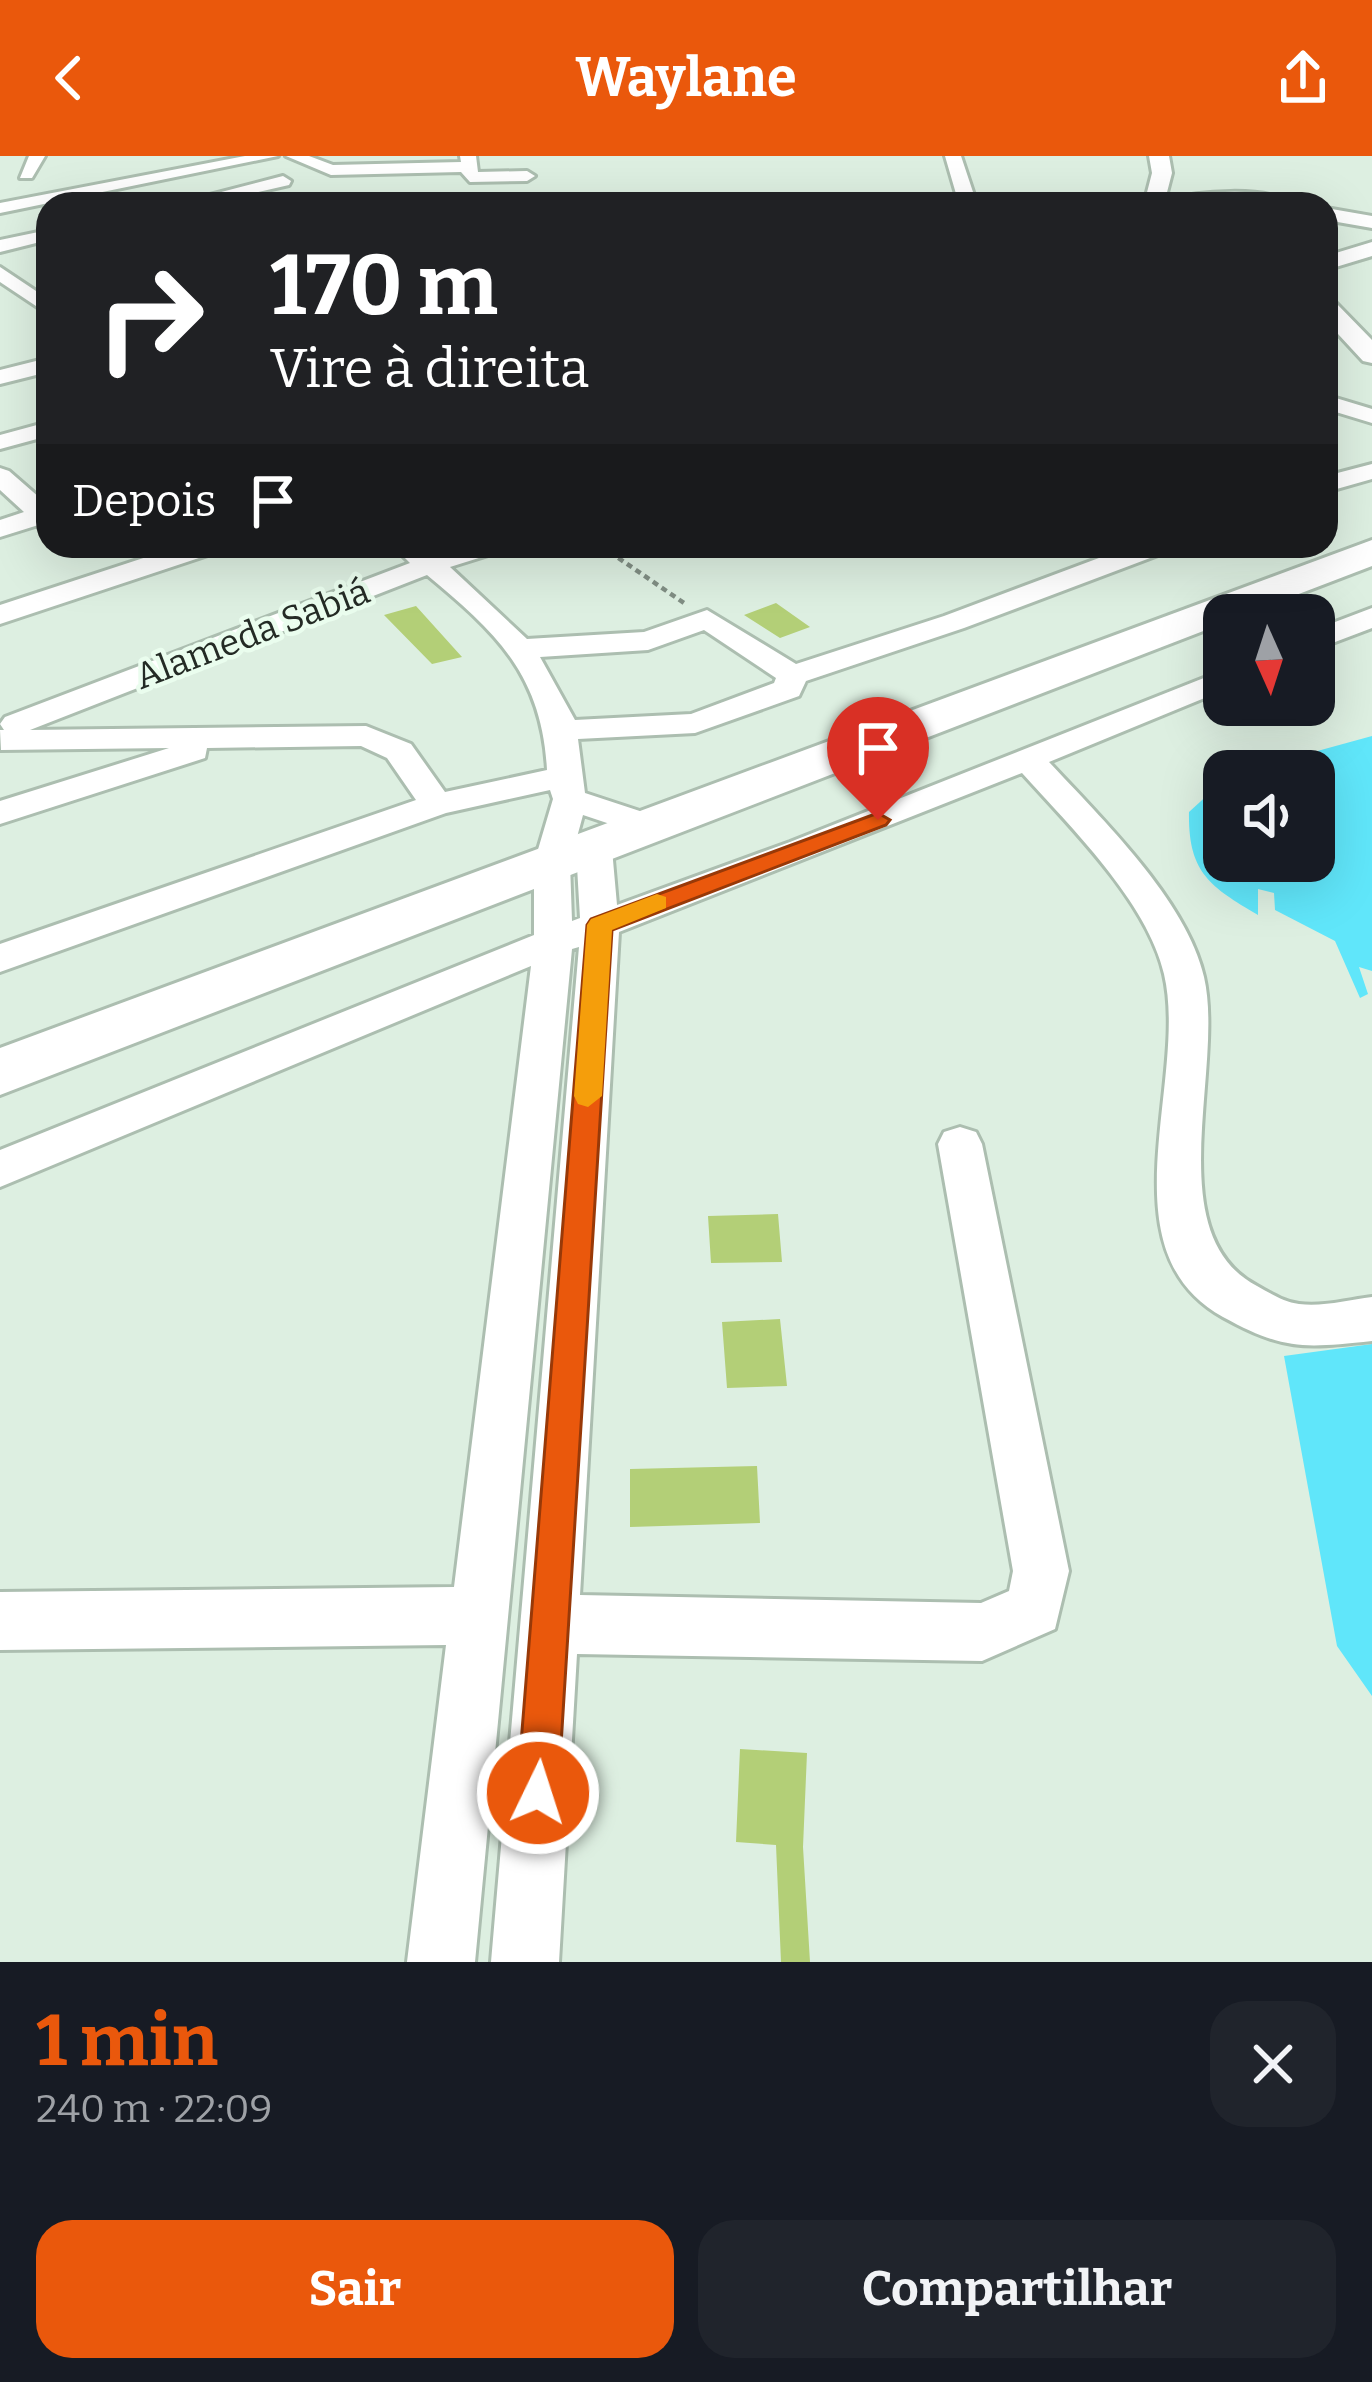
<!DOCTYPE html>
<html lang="pt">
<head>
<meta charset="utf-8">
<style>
	:root { --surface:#171b24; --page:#20242c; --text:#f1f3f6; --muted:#9ea1a6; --accent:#ea580c }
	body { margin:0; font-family:Bitter,serif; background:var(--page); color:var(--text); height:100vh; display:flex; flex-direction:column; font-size:45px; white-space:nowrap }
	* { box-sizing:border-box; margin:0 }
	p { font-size:39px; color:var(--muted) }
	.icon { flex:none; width:66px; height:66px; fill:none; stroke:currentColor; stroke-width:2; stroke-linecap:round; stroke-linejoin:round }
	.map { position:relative; height:1806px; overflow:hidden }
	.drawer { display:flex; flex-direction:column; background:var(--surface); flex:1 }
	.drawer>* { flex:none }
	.banner { position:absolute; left:36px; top:36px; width:1302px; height:366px; border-radius:36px; box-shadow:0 12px 48px #0002; background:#202124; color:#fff; overflow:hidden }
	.needle { width:78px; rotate:177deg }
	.tools { position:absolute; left:1203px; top:438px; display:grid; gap:24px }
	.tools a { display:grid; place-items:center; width:132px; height:132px; border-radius:24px; background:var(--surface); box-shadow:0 12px 48px #0002; font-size:60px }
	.pin { position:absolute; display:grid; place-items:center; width:102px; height:102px; color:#fff; margin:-123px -51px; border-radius:50% 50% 50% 0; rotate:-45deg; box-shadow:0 0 12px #0007 }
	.pin .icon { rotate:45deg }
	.me { position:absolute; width:132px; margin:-66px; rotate:4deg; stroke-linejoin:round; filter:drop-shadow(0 0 9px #0008) }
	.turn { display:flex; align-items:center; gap:42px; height:252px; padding:0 36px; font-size:54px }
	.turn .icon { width:156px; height:156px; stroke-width:2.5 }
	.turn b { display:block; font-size:84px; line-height:102px }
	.then { display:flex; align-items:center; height:114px; padding:0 36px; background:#0003; gap:24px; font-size:45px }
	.round { display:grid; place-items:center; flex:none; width:126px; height:126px; border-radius:36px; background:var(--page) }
	.head { display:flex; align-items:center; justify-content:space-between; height:204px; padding:0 36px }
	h1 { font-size:72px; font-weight:700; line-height:90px; color:var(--accent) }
	.button { display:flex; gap:24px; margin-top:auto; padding:24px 36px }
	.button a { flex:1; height:138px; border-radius:36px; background:var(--accent); color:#fff; font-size:48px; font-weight:700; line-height:138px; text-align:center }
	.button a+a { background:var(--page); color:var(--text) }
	header { display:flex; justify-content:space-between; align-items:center; height:156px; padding:0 36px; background:var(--accent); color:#fff; font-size:54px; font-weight:700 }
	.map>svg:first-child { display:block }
	.water { fill:#60e6fa }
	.building { fill:#b3cf77 }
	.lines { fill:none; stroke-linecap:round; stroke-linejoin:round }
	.minor-casing { stroke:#acbeb0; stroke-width:6 }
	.major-casing { stroke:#acbeb0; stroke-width:6 }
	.highway-casing { stroke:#acbeb0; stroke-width:6 }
	.path { stroke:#818e84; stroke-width:4.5; stroke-dasharray:6 4.5; stroke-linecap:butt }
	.minor { fill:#fff; fill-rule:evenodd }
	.major { fill:#fff; fill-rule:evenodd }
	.highway { fill:#fff; fill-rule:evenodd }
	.route { fill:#ea580c; stroke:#983908; stroke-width:3 }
	.slow { fill:#f59e0b }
	.labels { text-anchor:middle; stroke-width:9; stroke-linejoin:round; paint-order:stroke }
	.far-street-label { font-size:36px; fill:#242b25; stroke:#eafdee }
</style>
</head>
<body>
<header><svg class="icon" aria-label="back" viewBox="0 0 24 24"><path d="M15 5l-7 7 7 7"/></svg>Waylane<svg class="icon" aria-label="share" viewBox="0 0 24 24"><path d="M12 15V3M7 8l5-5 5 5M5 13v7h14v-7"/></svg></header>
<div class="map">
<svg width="1372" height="1806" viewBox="0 0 1372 1806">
	<rect width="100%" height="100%" fill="#ddefe1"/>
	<path class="water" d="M1372,580v235l-13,-4 9,27 -8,4 -25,-57 -60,-31 -1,-17 -16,-4v26c-49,-29 -70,-43 -69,-103l35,-32v81h90v-90h-70z
		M1372,1188v352l-35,-50 -53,-290z"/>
	<path class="building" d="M776,447l34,24 -30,11 -36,-23z
		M416,450l46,51 -30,7 -48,-49z
		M778,1058l4,48 -71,1 -3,-47z
		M780,1163l7,67 -60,2 -5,-66z
		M757,1310l3,57 -130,4v-58z
		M740,1593l67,4 -4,94 7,115h-29l-5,-117 -40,-3z"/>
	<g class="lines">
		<defs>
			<path id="minor" d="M29,0h16l-13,22h-12z
				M245,0h33l-278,57v-10z
				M286,0h23l24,9 128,-3 -1,-6h16l2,16 49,-1 8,5 -8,5 -57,1 -9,-10 -130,3z
				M945,0h16l16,48h-18z
				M283,20l8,5 -2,4 -83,19h-31z
				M48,74v10l-48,12v-12z
				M0,111l48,32v15l-48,-32z
				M48,202v14l-48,12v-14z
				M1326,239l46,14v14l-46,-14z
				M48,266v14l-48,13v-14z
				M1372,308v15l-46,13v-16z
				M0,312l9,3 39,34v17l-48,15v-17l24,-8 -24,-22z
				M180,390h41l-4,6 -217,72v-19z
				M409,390l25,8 26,-8h42l-4,6 -48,15 77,72 117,-7 63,-22 89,54 148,-48 187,-70h39l-4,6 -202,76 -158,53 -7,15 -104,37 -117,6 7,54 76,25 6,8 -6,8 -12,3 -66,-22 -13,48 2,58 8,-3 -4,-69 5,-8h26l5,8 5,56 173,-63 434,-172v20l-175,72c52,56 138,139 155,215 21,91 -46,257 53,309 13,7 26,16 42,18 24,3 49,-4 73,-7v44c-68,7 -87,10 -149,-24 -121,-67 -34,-237 -59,-343 -16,-71 -94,-148 -142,-201l-403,159 -39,663 401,8 28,-12 4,-20 -75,-427 6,-12 16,-5 16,5 6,12 87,427 -14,58 -73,32 -405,-7 -18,308h-68l88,-1015 -7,2 -97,1013h-68l39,-317 -446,5v-58l454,-5 77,-621 -531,221v-37l534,-215v-72l19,-64 -3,-9 -104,23 -446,159v-28l416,-144 -29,-42 -26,-12 -154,2 -2,10 -205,66v-23l169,-53 -168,2 -1,-20h4l-4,-6 5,-7 405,-154 -10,-10zM427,419c70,58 115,100 120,195l-102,22 -34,-48 -45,-18 -336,4zM704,474l72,48 -2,5 -83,31 -116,6 -35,-63 108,-7z
				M1372,452v20l-58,22v-20z"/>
			<path id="major" d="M1149,0h20l3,17 -7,27c32,-8 101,-15 127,4h-148l8,-31z
				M1326,52l46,8v12l-46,-8z
				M1372,86v14l-46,14v-14z
				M1326,144l9,2 37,38v23l-9,-2 -37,-40z"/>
			<path id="highway" d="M1372,384v26l-128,49h-20v8l-1224,472v-47z"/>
		</defs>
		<use href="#minor" class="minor-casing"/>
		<use href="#major" class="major-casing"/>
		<use href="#highway" class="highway-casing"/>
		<path class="path" d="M601,390l83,57"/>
		<use href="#minor" class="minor"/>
		<use href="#major" class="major"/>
		<use href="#highway" class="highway"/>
	</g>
	<path class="route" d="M878,657l12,7 -4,5 -274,105 -54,863 -6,14 -14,6 -15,-6 -6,-14 70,-868 4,-6z"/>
	<path class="slow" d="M657,738l9,3v11l-54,22 -10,166 -14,11 -10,-3 -4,-8 13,-171 4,-6z"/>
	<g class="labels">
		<g class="far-street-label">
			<text transform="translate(252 477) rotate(-21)" y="13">Alameda Sabiá</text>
		</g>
	</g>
</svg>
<div class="tools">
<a><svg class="needle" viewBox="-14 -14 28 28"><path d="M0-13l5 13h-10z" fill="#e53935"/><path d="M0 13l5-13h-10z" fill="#9ea1a6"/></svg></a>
<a><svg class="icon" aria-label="sound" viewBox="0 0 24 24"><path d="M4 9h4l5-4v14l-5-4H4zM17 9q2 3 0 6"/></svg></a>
</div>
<div class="pin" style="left:878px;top:664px;background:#d93025"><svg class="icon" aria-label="arrive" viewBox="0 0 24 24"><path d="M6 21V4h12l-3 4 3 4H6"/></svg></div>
<svg class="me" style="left:538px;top:1637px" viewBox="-20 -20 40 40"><circle r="17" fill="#ea580c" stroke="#fff" stroke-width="3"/><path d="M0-11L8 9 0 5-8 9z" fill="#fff"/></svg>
<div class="banner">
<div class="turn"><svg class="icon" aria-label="right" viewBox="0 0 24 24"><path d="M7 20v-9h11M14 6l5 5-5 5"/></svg><div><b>170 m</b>Vire à direita</div></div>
<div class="then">Depois<svg class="icon" aria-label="arrive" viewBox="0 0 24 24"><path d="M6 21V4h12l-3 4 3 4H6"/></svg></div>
</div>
</div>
<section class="drawer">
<div class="head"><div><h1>1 min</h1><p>240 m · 22:09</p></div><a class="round"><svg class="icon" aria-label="close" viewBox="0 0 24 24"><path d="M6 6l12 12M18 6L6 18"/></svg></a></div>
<div class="button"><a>Sair</a><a>Compartilhar</a></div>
</section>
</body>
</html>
